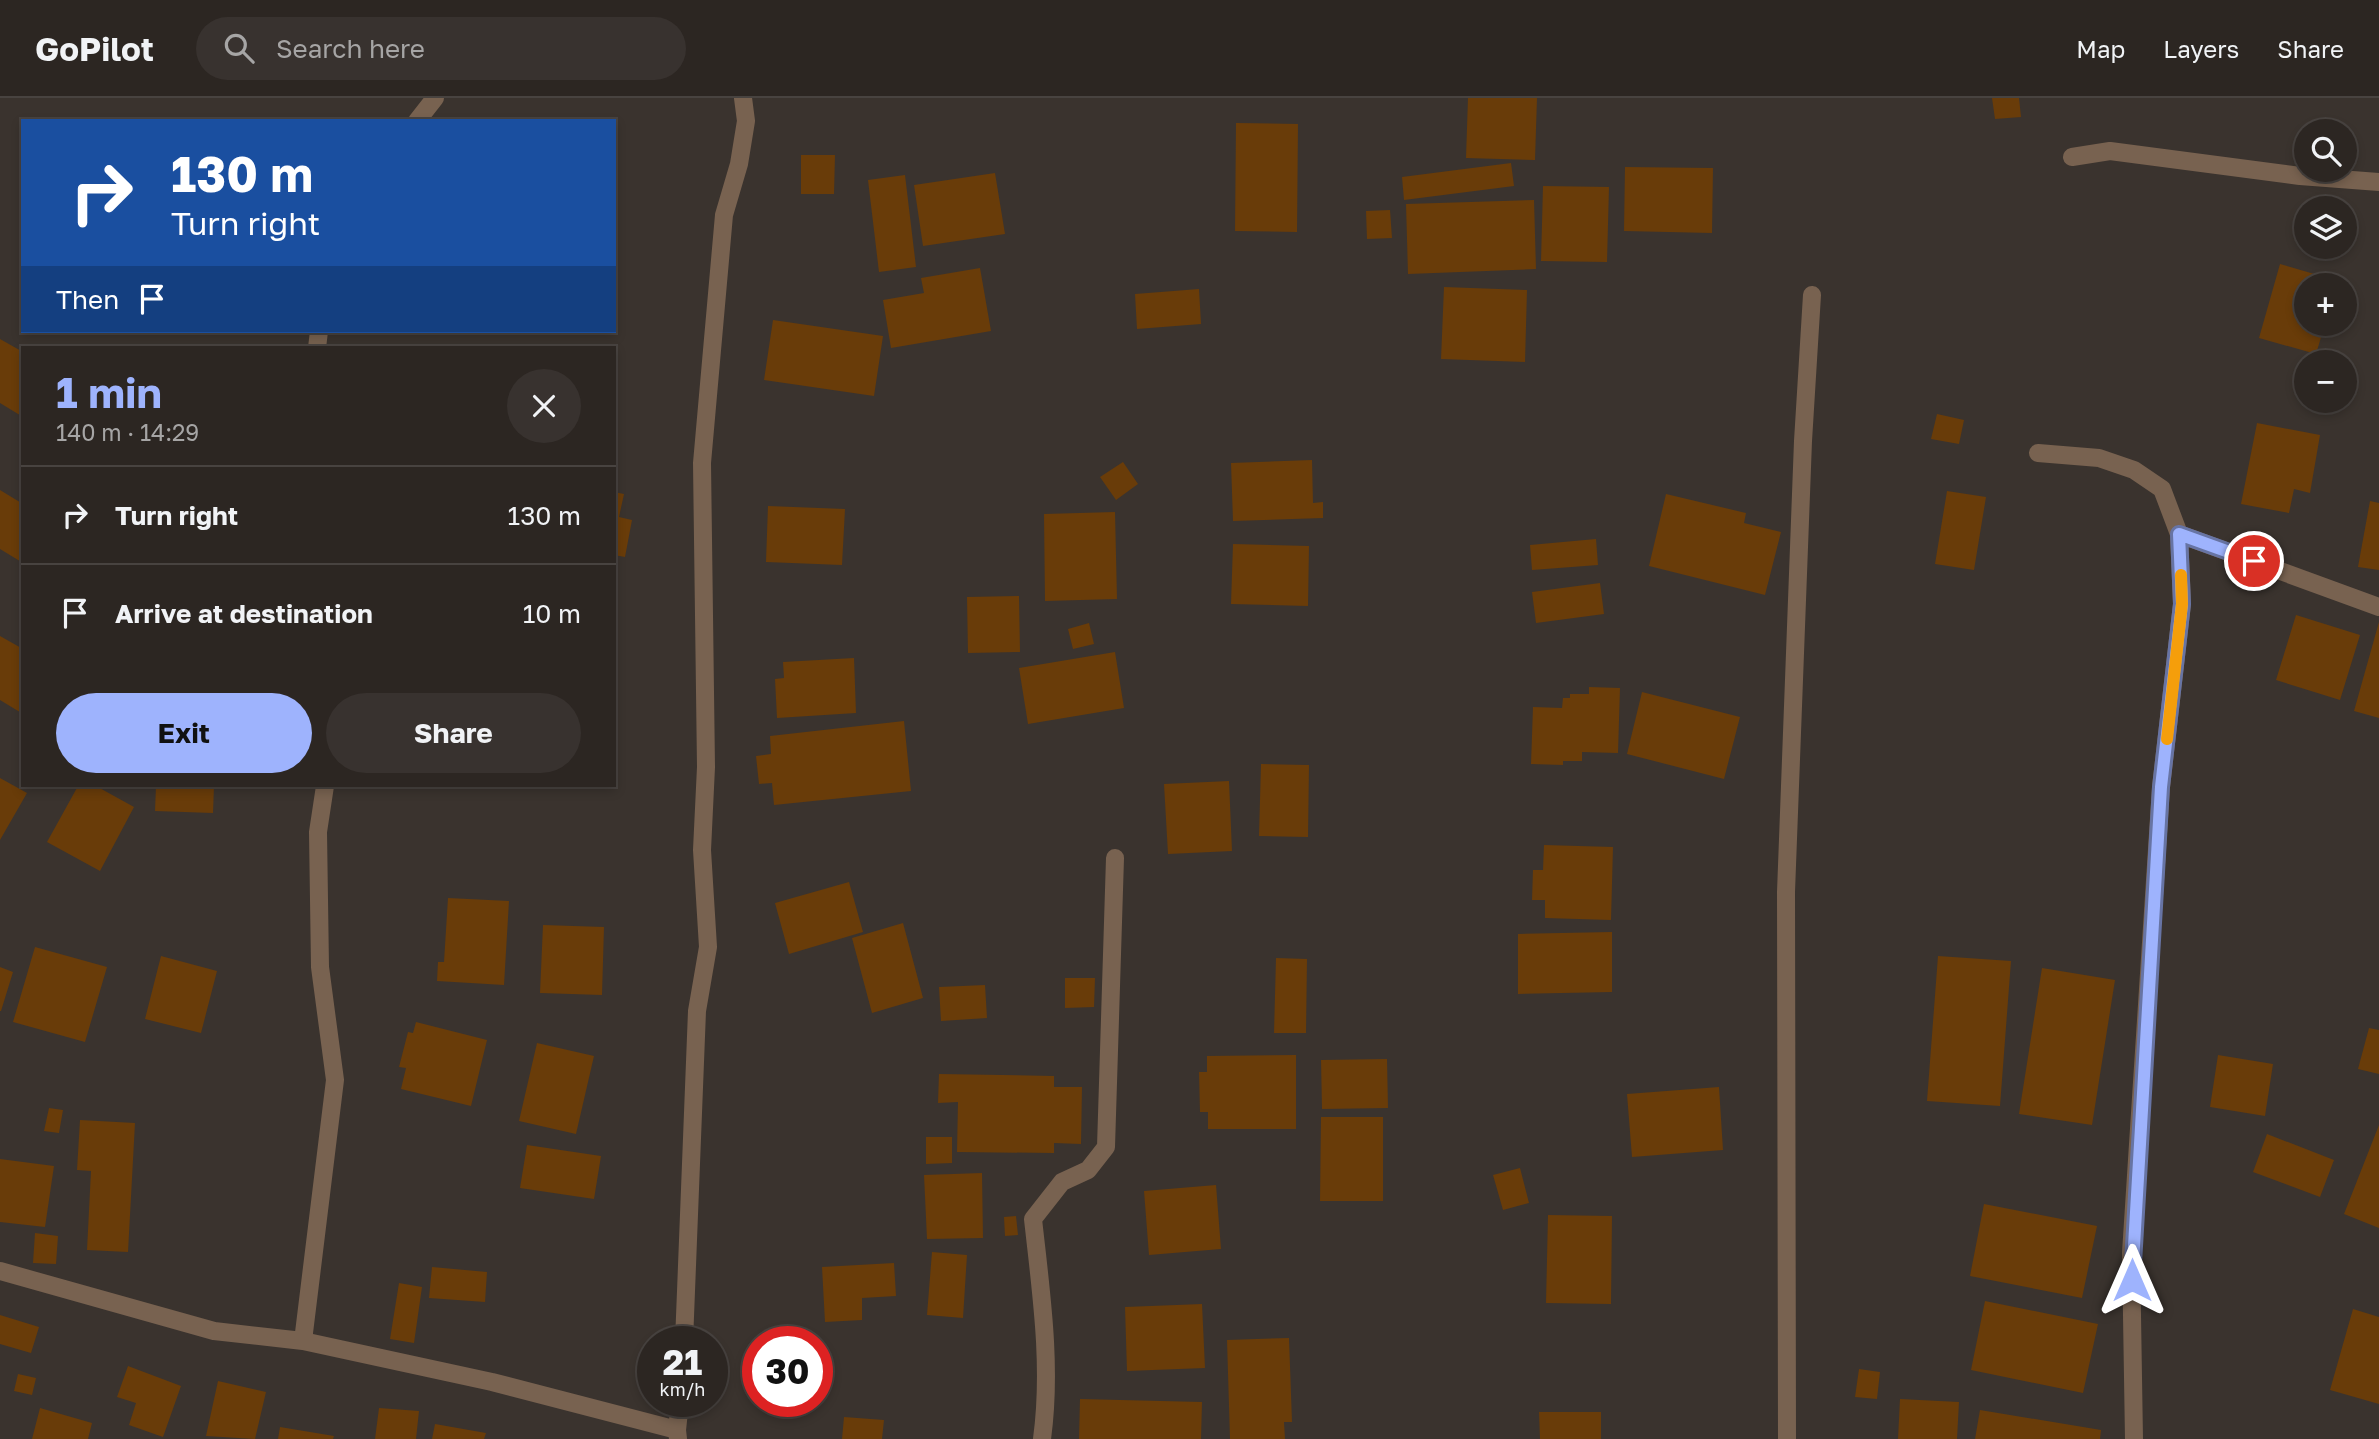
<!DOCTYPE html>
<html lang="en">
<head>
<meta charset="utf-8">
<style>
	:root { --surface:#2c2622; --page:#38322f; --text:#f1f3f6; --muted:#a6a5a5; --line:#484340; --accent:#9eb3fd }
	body { margin:0; font-family:"Golos Text",sans-serif; background:var(--page); color:var(--text); height:100vh; display:flex; flex-direction:column; font-size:26px; white-space:nowrap }
	* { box-sizing:border-box; margin:0 }
	p { font-size:23px; color:var(--muted) }
	.icon { flex:none; width:38px; height:38px; fill:none; stroke:currentColor; stroke-width:2; stroke-linecap:round; stroke-linejoin:round }
	.map { position:relative; flex:1; overflow:hidden }
	.details { position:absolute; left:21px; top:248px; width:595px; height:441px; display:flex; flex-direction:column; background:var(--surface); border-radius:0px; box-shadow:0 4px 10px #0003,0 0 0 2px var(--line) }
	.details>* { flex:none }
	.top-card { position:absolute; left:21px; top:21px; width:595px; height:214px; border-radius:0px; box-shadow:0 4px 10px #0003,0 0 0 2px var(--line); background:#1a4fa0; color:#fff; overflow:hidden }
	.controls { position:absolute; left:2294px; top:21px; display:grid; gap:14px }
	.controls a { display:grid; place-items:center; width:63px; height:63px; border-radius:50%; background:var(--surface); box-shadow:0 4px 10px #0003,0 0 0 2px var(--line); font-size:35px }
	.speed { position:absolute; left:637px; top:1228px; display:flex; gap:14px; font-size:35px; font-weight:700; text-align:center }
	.speed>* { display:grid; place-content:center; width:91px; height:91px; border-radius:50%; background:var(--surface); box-shadow:0 4px 10px #0003,0 0 0 2px var(--line); line-height:1 }
	.speed small { font-size:18px; font-weight:400 }
	.speed .limit { border:10px solid #d22; background:#fff; color:#111 }
	.pin { position:absolute; display:grid; place-items:center; width:60px; height:60px; color:#fff; margin:-30px; border:4px solid #fff; border-radius:50%; box-shadow:0 2px 7px #0007 }
	.me { position:absolute; width:77px; margin:-38px; rotate:0deg; stroke-linejoin:round; filter:drop-shadow(0 0 5px #0008) }
	.turn { display:flex; align-items:center; gap:24px; height:147px; padding:0 35px; font-size:32px }
	.turn .icon { width:91px; height:91px; stroke-width:2.5 }
	.turn b { display:block; font-size:49px; line-height:60px }
	.then { display:flex; align-items:center; height:66px; padding:0 35px; background:#0003; gap:14px; font-size:26px }
	.round { display:grid; place-items:center; flex:none; width:74px; height:74px; border-radius:37px; background:var(--page) }
	.head { display:flex; align-items:center; justify-content:space-between; height:119px; padding:0 35px }
	h1 { font-size:42px; font-weight:700; line-height:52px; color:var(--accent) }
	.cta { display:flex; gap:14px; margin-top:auto; padding:14px 35px }
	.cta a { flex:1; height:80px; border-radius:42px; background:var(--accent); color:#111; font-size:28px; font-weight:700; line-height:80px; text-align:center }
	.cta a+a { background:var(--page); color:var(--text) }
	ul { padding:0; list-style:none }
	li { display:flex; align-items:center; gap:21px; height:98px; padding:0 35px; border-top:2px solid var(--line) }
	li div { flex:1 }
	li b { display:block; font-size:26px }
	li em { font-style:normal }
	header { display:flex; align-items:center; gap:42px; box-sizing:border-box; height:98px; padding:0 35px; background:var(--surface); border-bottom:2px solid var(--line) }
	header strong { font-size:33px }
	nav { display:flex; gap:38px; margin-inline-start:auto; font-size:24px }
	.search { width:490px; height:63px; background:var(--page); display:flex; align-items:center; gap:18px; box-sizing:border-box; padding:0 24px; border-radius:38px; color:var(--muted); font-size:26px }
	.map>svg:first-child { display:block }
	.building { fill:#693c09 }
	.lines { fill:none; stroke-linecap:round; stroke-linejoin:round }
	.street { stroke:#786250; stroke-width:18 }
	.route-casing { stroke:#6774a4; stroke-width:18 }
	.route { stroke:#9eb3fd; stroke-width:12 }
	.slow { stroke:#f59e0b; stroke-width:12 }
</style>
</head>
<body>
<header>
<strong>GoPilot</strong>
<div class="search"><svg class="icon" aria-label="search" viewBox="0 0 24 24"><circle cx="10" cy="10" r="6"/><path d="M15 15l6 6"/></svg>Search here</div>
<nav><a>Map</a><a>Layers</a><a>Share</a></nav>
</header>
<div class="map">
<svg width="2379" height="1341" viewBox="0 0 2379 1341">
	<rect width="100%" height="100%" fill="#3a332e"/>
	<path class="building" d="M1468,0h69l-2,62 -69,-2z
		M1992,0h27l2,19 -26,2z
		M1236,25l62,1 -1,108 -62,-1z
		M801,57h34l-1,39h-33z
		M1511,65l3,23 -110,14 -2,-23z
		M1625,69l88,1 -1,65 -88,-2z
		M995,75l10,61 -82,12 -9,-61z
		M905,77l11,92 -37,5 -11,-92z
		M1543,88l66,1 -2,75 -66,-1z
		M1534,102l2,69 -128,5 -2,-70z
		M1390,112l2,28 -25,1 -1,-28z
		M2280,166l72,21 -6,14 -1,-14h-39v39h19l-9,30 -57,-16z
		M980,170l11,63 -100,17 -8,-48 41,-7 -3,-15z
		M1444,189l83,3 -2,72 -84,-3z
		M1199,191l2,35 -64,5 -2,-35z
		M773,222l110,16 -9,60 -110,-16z
		M0,241l23,13v65l-23,-14z
		M1937,316l27,6 -5,24 -28,-5z
		M2257,325l63,12 -10,58 -16,-4 -5,24 -48,-9z
		M1312,362l1,43 10,-1v16l-90,3 -2,-58z
		M1123,364l15,22 -22,16 -16,-23z
		M0,392l23,14v59l-23,-14z
		M1947,393l39,6 -12,73 -39,-6z
		M614,394l10,2 -5,23 13,3 -7,37 -11,-2z
		M1666,396l80,19 -2,10 37,9 -16,63 -116,-29z
		M2370,403l9,2v67l-21,-3z
		M768,408l77,3 -3,56 -76,-3z
		M1115,414l2,87 -72,2 -1,-87z
		M1596,441l2,26 -66,5 -2,-25z
		M1233,446l76,2 -1,60 -77,-2z
		M1600,485l4,31 -68,9 -4,-31z
		M1019,498l1,56 -52,1 -1,-56z
		M2296,517l64,20 -20,65 -64,-20z
		M2379,524v96l-25,-7z
		M1089,525l5,21 -21,5 -5,-20z
		M0,538l23,13v65l-23,-14z
		M1115,554l9,56 -96,16 -9,-56z
		M854,560l2,55 -79,5 -2,-39 9,-1 -1,-16z
		M1589,589l31,1 -2,65 -36,-1v9h-19v4l-32,-1 2,-57 29,1 1,-10h7v-4h19z
		M1642,594l98,25 -16,62 -97,-25z
		M904,623l7,70 -137,14 -2,-22 -13,1 -3,-28 15,-2 -1,-18z
		M1261,666l48,1 -1,72 -49,-1z
		M0,680l27,15 -27,47z
		M1229,683l3,70 -64,3 -4,-70z
		M78,688h18l38,21 -34,64 -53,-29z
		M156,688h58l-1,27 -58,-2z
		M1544,747l69,2 -2,73 -66,-2v-18h-13l1,-30h10z
		M849,784l14,50 -74,22 -14,-51z
		M448,800l61,3 -5,84 -67,-4 1,-19h6z
		M903,825l20,75 -51,15 -20,-75z
		M543,827l61,2 -2,68 -62,-2z
		M1612,834v60l-94,2v-60z
		M35,849l72,20 -22,75 -72,-20z
		M161,858l56,15 -16,62 -56,-14z
		M1938,858l73,5 -11,145 -73,-5z
		M1276,860l31,1 -1,74h-32z
		M0,869l13,5 -12,39h-1z
		M2042,870l73,12 -23,145 -73,-11z
		M1065,880h30l-1,29 -29,1z
		M985,887l2,33 -46,3 -2,-34z
		M416,924l71,18 -16,66 -70,-17 5,-21 -7,-1 9,-35 5,1z
		M2369,930l10,2v44l-21,-5z
		M537,945l57,13 -18,78 -57,-13z
		M1296,957v74h-88v-17h-8l-1,-40h8v-16z
		M2218,957l55,9 -8,52 -55,-9z
		M1387,961l1,49 -66,1 -1,-49z
		M939,976l115,2v11h28l-1,57 -27,-1v10l-97,-1 1,-50 -20,1z
		M1719,989l4,63 -91,7 -5,-63z
		M49,1010l14,2 -4,23 -15,-2z
		M1321,1019h62v84h-63z
		M80,1022l55,3 -7,129 -41,-2 4,-79 -14,-1z
		M2379,1027v103l-35,-14z
		M2267,1036l67,26 -14,37 -67,-25z
		M926,1039h26v26l-26,1z
		M527,1047l74,11 -7,43 -74,-11z
		M0,1061l54,7 -9,61 -45,-5z
		M1520,1070l9,35 -26,7 -10,-35z
		M982,1075l1,65 -56,1 -3,-64z
		M1216,1087l5,64 -72,6 -5,-64z
		M1984,1106l113,22 -15,72 -112,-22z
		M1548,1117l64,1 -1,88 -65,-1z
		M1016,1118l2,19 -13,1 -1,-19z
		M35,1135l23,3 -2,28 -23,-1z
		M932,1154l35,3 -4,63 -36,-3z
		M894,1165l2,33 -34,2v22l-37,2 -3,-55z
		M432,1169l55,5 -2,30 -56,-4z
		M399,1185l23,4 -8,56 -24,-4z
		M1985,1203l113,23 -15,69 -112,-23z
		M1202,1206l3,64 -78,3 -2,-64z
		M2353,1211l26,8v87l-49,-14z
		M0,1217l39,12 -8,26 -31,-9z
		M1289,1240l3,84h-8l1,17h-55l-3,-99z
		M128,1268l53,20 -18,51 -34,-12 7,-22 -19,-6z
		M1859,1271l21,3 -3,27 -22,-2z
		M18,1276l18,4 -4,17 -18,-4z
		M218,1283l48,11 -11,47 -49,-3z
		M1080,1301l122,3 -1,37h-122z
		M1900,1301l59,3 -2,37h-59z
		M40,1310l52,15 -4,16h-56z
		M379,1310l40,3 -3,28h-41z
		M1980,1312l121,20 -1,9h-125z
		M1539,1314h62v27h-61z
		M844,1319l40,3 -2,19h-40z
		M435,1326l51,9 -2,6h-52z
		M280,1329l54,9 -1,3h-55z"/>
	<g class="lines">
		<path class="street" d="M417,23l18,-23
			M2072,59l38,-6 190,25 79,6
			M317,250l2,-17
			M2038,355l61,5 35,12 28,19 17,45 3,70 -21,183 -30,466 3,186
			M2179,436l200,73
			M0,1173l214,60 89,10 189,41 185,48 1,9
			M303,1243l32,-261 -15,-113 -2,-135 7,-46
			M684,1244l13,-331 11,-64 -6,-97 4,-83 -4,-304 22,-248 15,-51 7,-43 -3,-23
			M677,1332l3,-28
			M1042,1341c10,-73 -1,-147 -9,-220l29,-37 26,-12 18,-23 9,-289
			M1787,1341l-1,-547 17,-451 9,-146"/>
	</g>
	<g class="lines">
		<defs>
			<path id="route" d="M2132,1182l29,-493 21,-183 -3,-70 75,27"/>
		</defs>
		<use href="#route" class="route-casing"/>
		<use href="#route" class="route"/>
		<path class="slow" d="M2167,641l15,-135 -1,-29"/>
	</g>
</svg>
<div class="controls">
<a><svg class="icon" aria-label="search" viewBox="0 0 24 24"><circle cx="10" cy="10" r="6"/><path d="M15 15l6 6"/></svg></a>
<a><svg class="icon" aria-label="layers" viewBox="0 0 24 24"><path d="M12 4l9 5-9 5-9-5zM3 14l9 5 9-5"/></svg></a>
<a>+</a>
<a>−</a>
</div>
<div class="speed"><div>21<small>km/h</small></div><div class="limit">30</div></div>
<div class="pin" style="left:2254px;top:463px;background:#d93025"><svg class="icon" aria-label="arrive" viewBox="0 0 24 24"><path d="M6 21V4h12l-3 4 3 4H6"/></svg></div>
<svg class="me" style="left:2132px;top:1182px" viewBox="-20 -20 40 40"><path d="M0-17L14 15 0 8-14 15z" fill="#9eb3fd" stroke="#fff" stroke-width="4"/></svg>
<div class="top-card">
<div class="turn"><svg class="icon" aria-label="right" viewBox="0 0 24 24"><path d="M7 20v-9h11M14 6l5 5-5 5"/></svg><div><b>130 m</b>Turn right</div></div>
<div class="then">Then<svg class="icon" aria-label="arrive" viewBox="0 0 24 24"><path d="M6 21V4h12l-3 4 3 4H6"/></svg></div>
</div>
<section class="details">
<div class="head"><div><h1>1 min</h1><p>140 m · 14:29</p></div><a class="round"><svg class="icon" aria-label="close" viewBox="0 0 24 24"><path d="M6 6l12 12M18 6L6 18"/></svg></a></div>
<ul>
<li><svg class="icon" aria-label="right" viewBox="0 0 24 24"><path d="M7 20v-9h11M14 6l5 5-5 5"/></svg><div><b>Turn right</b></div><em>130 m</em></li>
<li><svg class="icon" aria-label="arrive" viewBox="0 0 24 24"><path d="M6 21V4h12l-3 4 3 4H6"/></svg><div><b>Arrive at destination</b></div><em>10 m</em></li>
</ul>
<div class="cta"><a>Exit</a><a>Share</a></div>
</section>
</div>
</body>
</html>
